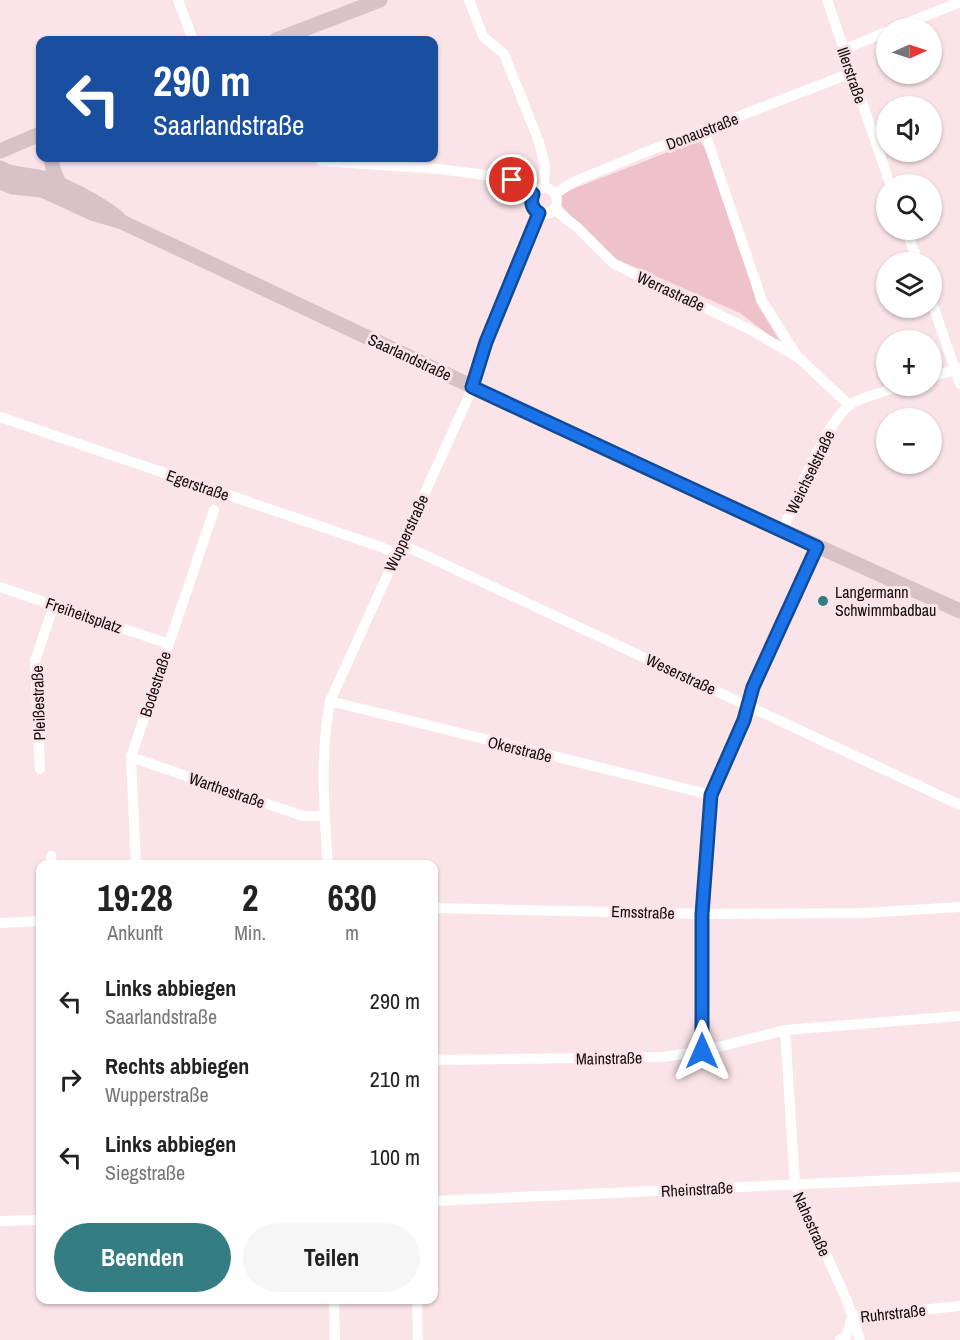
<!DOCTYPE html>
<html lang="de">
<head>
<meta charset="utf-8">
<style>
	:root { --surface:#fff; --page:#f6f6f6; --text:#222; --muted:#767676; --accent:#347d83 }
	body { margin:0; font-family:"Archivo Narrow",sans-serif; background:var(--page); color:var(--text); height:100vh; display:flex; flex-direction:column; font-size:22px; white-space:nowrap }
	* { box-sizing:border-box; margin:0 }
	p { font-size:20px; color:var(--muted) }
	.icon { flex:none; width:33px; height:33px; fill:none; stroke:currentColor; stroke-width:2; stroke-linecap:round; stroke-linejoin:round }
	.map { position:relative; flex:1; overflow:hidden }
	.side { position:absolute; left:36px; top:860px; width:402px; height:444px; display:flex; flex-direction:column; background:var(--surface); border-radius:12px; box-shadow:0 2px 4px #0004 }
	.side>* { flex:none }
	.banner { position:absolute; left:36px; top:36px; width:402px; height:126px; border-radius:12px; box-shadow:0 2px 4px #0004; background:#1a4fa0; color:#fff; overflow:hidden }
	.needle { width:39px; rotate:87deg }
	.controls { position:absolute; left:876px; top:18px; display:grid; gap:12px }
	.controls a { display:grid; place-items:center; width:66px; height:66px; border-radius:50%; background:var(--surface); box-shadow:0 2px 4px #0004; font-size:30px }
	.pin { position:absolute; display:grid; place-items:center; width:51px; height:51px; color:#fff; margin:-26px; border:3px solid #fff; border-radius:50%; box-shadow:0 2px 6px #0007 }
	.me { position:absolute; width:66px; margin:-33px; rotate:0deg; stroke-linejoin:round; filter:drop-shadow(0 0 4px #0008) }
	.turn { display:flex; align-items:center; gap:21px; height:126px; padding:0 18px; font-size:27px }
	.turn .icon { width:78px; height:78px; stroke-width:2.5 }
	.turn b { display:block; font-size:42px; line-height:51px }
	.eta { display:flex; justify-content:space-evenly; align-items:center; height:102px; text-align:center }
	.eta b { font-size:36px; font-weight:700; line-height:42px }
	.action { display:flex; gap:12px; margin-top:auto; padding:12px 18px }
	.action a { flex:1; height:69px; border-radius:36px; background:var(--accent); color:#fff; font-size:24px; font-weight:700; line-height:69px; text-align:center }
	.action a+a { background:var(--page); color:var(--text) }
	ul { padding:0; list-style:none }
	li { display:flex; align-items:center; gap:18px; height:78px; padding:0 18px }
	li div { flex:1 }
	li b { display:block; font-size:22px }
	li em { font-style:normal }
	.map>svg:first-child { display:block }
	.green { fill:#efc1ca }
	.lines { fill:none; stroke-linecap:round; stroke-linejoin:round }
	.street { stroke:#fff; stroke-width:10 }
	.secondary { stroke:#d8c1c7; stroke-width:15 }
	.route-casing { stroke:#114b97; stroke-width:15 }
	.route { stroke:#1a73e8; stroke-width:10 }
	.poi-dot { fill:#347d83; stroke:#fbe4e8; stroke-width:2 }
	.labels { text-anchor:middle; stroke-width:6; stroke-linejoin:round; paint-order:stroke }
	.street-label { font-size:16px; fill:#130b0d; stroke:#fbe4e8 }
	.poi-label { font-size:16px; fill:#130b0d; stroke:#fbe4e8; text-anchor:start }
</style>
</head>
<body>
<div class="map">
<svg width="960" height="1340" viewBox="0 0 960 1340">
	<rect width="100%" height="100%" fill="#fbe4e8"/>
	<path class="green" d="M699,140l6,8 41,116 10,38 26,43 -42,-32 -126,-55 -26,-24 -29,-31 1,-9z"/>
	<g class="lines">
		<path class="street" d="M178,0l15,40
			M469,0l14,36 21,18 35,88 6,24 -1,22
			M827,0l63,184
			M895,28l65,-26
			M843,50l43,-18
			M704,130l58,171 35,55
			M321,161l118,8 54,7 29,9 11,9
			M531 201a13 13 0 1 1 26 0a13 13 0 1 1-26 0Z
			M555,194l18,-12 68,-28 210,-81
			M554,209l24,19 36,36 137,66 48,28 50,47
			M906,230l12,32
			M932,302l28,82
			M932,377l28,-9
			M0,417l381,130 15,7
			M783,531c10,-29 44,-111 68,-127 15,-9 36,-13 53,-18
			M401,544l559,261
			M0,587l169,57
			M330,701l381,94
			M131,757l172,59h21
			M40,769l-5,-108 19,-56
			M51,856l1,8
			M136,864l-5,-107 83,-247
			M328,864c-4,-51 -8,-112 2,-163l143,-314 13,-45 53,-129
			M434,908l268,6 161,-1 97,-6
			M0,923l40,-2
			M785,1030l10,155 52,116 13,39
			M702,1051v-137l9,-119 33,-75 9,-33 64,-140
			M434,1060l229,-3 39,-6 83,-21 175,-14
			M434,1201l526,-24
			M0,1221l40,-1
			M334,1299l1,41
			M417,1299l1,41
			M840,1340l7,-5 5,-18 108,-11"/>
		<path class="secondary" d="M276,40l104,-40
			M0,151l40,-17
			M51,158l2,11 7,17
			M0,168c16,9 26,5 42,10 22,6 58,25 76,40
			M0,182l13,5 29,3 50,23 30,9 526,247 312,142"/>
	</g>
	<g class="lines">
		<defs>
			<path id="route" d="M512,180l10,5 11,9c-3,8 -1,15 6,19l-53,129 -14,45 345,160 -64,140 -9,33 -33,75 -9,119v137"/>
		</defs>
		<use href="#route" class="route-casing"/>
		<use href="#route" class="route"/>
	</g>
	<circle class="poi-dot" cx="823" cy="601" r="6"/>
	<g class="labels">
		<g class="street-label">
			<text transform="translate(852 75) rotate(71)" y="6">Illerstraße</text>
			<text transform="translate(702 131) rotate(-21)" y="6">Donaustraße</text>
			<text transform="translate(671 291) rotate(25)" y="6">Werrastraße</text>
			<text transform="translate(410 357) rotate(25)" y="6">Saarlandstraße</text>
			<text transform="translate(810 472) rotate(-64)" y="6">Weichselstraße</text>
			<text transform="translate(198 485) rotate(19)" y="6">Egerstraße</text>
			<text transform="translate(406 533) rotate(-65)" y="6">Wupperstraße</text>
			<text transform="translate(84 615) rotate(19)" y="6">Freiheitsplatz</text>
			<text transform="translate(681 674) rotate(25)" y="6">Weserstraße</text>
			<text transform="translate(155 684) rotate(-72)" y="6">Bodestraße</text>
			<text transform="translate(38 703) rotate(-92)" y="6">Pleißestraße</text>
			<text transform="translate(520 749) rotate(14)" y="6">Okerstraße</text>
			<text transform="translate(227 790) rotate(19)" y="6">Warthestraße</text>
			<text transform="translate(643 912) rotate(2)" y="6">Emsstraße</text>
			<text transform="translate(609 1058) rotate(-1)" y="6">Mainstraße</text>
			<text transform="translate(697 1189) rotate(-3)" y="6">Rheinstraße</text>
			<text transform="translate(812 1224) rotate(66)" y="6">Nahestraße</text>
			<text transform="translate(893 1313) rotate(-6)" y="6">Ruhrstraße</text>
		</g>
		<g class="poi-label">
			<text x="835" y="598">Langermann<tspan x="835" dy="18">Schwimmbadbau</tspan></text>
		</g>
	</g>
</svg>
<div class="controls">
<a><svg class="needle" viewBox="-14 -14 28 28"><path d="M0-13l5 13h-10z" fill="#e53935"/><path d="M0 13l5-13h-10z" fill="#767676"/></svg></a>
<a><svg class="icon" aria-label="sound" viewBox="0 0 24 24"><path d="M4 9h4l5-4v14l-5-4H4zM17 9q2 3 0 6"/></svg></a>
<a><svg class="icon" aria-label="search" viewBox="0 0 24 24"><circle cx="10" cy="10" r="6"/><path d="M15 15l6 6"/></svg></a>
<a><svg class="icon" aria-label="layers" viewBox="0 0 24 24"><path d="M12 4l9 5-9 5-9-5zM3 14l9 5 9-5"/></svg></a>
<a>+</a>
<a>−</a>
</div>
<div class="pin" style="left:512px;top:180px;background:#d93025"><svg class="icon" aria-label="arrive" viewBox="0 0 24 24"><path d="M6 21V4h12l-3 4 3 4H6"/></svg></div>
<svg class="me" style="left:702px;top:1051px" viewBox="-20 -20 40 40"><path d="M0-17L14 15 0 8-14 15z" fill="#1a73e8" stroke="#fff" stroke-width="4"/></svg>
<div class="banner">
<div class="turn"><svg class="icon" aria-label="left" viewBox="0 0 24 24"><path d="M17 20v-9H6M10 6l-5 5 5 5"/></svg><div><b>290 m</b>Saarlandstraße</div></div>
</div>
<section class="side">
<div class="eta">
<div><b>19:28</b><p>Ankunft</p></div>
<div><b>2</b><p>Min.</p></div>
<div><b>630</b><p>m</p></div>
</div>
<ul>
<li><svg class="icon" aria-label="left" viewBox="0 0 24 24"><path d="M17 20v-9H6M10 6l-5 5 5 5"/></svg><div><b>Links abbiegen</b><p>Saarlandstraße</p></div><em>290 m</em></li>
<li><svg class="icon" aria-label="right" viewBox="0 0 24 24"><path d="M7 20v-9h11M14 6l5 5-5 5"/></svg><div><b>Rechts abbiegen</b><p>Wupperstraße</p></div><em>210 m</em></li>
<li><svg class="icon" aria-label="left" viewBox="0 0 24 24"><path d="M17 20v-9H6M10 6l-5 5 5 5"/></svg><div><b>Links abbiegen</b><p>Siegstraße</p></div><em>100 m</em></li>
</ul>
<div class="action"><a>Beenden</a><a>Teilen</a></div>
</section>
</div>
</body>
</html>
